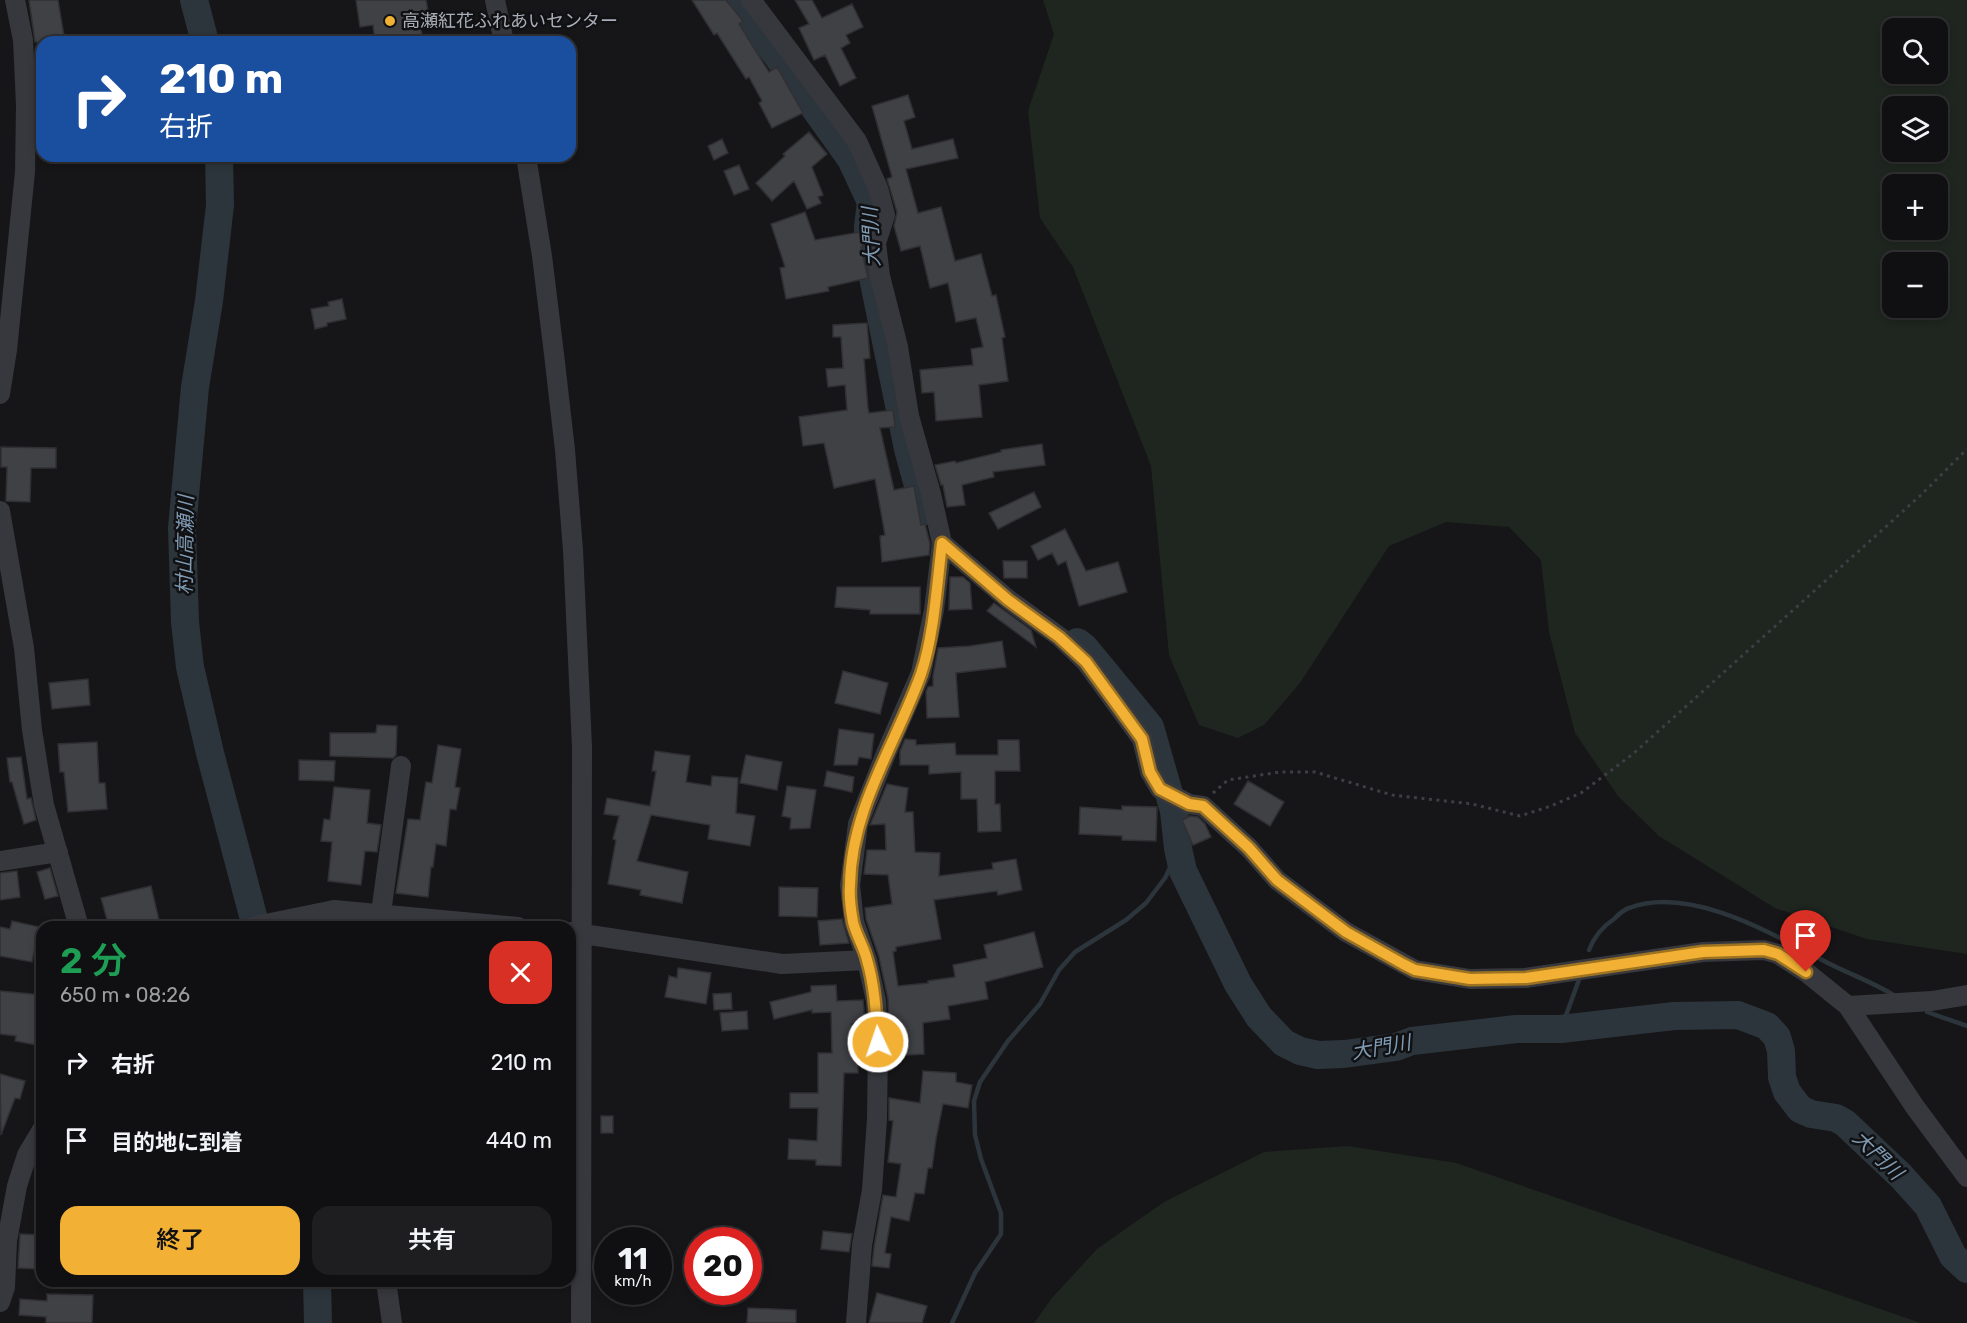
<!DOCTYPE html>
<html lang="ja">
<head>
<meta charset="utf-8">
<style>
	:root { --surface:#101012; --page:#1e1e20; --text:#f1f3f6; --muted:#9c9d9f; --line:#303032; --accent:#f2b134 }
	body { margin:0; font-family:Rubik,"Noto Sans JP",sans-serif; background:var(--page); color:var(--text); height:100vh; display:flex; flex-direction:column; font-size:22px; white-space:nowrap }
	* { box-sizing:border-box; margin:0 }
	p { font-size:20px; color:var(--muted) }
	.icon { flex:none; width:33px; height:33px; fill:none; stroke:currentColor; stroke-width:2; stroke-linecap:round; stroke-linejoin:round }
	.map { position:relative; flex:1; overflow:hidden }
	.panel { position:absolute; left:36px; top:921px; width:540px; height:366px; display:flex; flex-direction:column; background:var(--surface); border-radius:18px; box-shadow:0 3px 9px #0003,0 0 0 2px var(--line) }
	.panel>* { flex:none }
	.top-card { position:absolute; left:36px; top:36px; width:540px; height:126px; border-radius:18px; box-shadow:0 3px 9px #0003,0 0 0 2px var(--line); background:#1a4fa0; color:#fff; overflow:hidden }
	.buttons { position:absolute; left:1882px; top:18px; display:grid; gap:12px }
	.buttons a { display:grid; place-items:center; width:66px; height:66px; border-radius:12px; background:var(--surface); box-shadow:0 3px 9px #0003,0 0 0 2px var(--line); font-size:30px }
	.speed { position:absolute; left:594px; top:1227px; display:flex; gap:12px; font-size:30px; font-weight:700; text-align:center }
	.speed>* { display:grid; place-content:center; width:78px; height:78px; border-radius:50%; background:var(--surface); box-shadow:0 3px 9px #0003,0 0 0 2px var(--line); line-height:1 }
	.speed small { font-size:15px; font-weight:400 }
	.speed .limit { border:9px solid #d22; background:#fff; color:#111 }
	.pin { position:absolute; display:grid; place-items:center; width:51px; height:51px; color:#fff; margin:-62px -26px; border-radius:50% 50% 50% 0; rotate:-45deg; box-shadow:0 0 6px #0007 }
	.pin .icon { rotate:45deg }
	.me { position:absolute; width:66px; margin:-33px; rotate:357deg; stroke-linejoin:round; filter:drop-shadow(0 0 4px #0008) }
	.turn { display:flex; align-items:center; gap:21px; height:126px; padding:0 24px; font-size:27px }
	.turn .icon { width:78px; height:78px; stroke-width:2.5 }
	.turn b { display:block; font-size:42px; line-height:51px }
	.round { display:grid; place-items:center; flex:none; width:63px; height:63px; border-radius:18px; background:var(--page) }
	.head { display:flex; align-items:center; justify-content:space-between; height:102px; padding:0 24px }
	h1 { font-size:36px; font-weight:600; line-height:45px; color:#1e9e55 }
	.action { display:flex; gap:12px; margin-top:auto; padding:12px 24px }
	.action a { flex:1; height:69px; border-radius:18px; background:var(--accent); color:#111; font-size:24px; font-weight:600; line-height:69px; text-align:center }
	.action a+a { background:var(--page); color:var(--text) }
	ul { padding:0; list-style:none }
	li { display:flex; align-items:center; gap:18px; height:78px; padding:0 24px }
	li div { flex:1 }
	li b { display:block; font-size:22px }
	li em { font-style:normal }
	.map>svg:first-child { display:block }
	.green { fill:#1e261f; fill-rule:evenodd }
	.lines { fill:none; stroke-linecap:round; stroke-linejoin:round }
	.stream { stroke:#2c353c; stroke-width:4.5 }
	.river { stroke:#2c353c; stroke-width:28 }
	.building { fill:#404145; stroke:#303034; stroke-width:1.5 }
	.path { stroke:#3d3f44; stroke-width:3; stroke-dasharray:3 4.5; stroke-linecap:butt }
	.minor { stroke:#37383d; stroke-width:20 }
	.route-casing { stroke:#9d7322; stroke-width:15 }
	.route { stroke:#f2b134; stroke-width:10 }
	.poi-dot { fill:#f2b134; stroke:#111113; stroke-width:2 }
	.labels { text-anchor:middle; stroke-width:5; stroke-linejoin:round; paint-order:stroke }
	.poi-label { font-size:18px; fill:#a8adb8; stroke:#111113; text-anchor:start }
	.water-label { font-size:20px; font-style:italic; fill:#7f9bb3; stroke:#111113 }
</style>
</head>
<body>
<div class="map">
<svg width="1967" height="1323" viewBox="0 0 1967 1323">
	<rect width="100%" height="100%" fill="#161618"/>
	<path class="green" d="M1043,0h924v954l-100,-15 -92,-31 -116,-72 -41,-40 -43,-63 -26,-101 -8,-72 -32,-33 -63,-5 -57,24 -89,137 -36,42 -26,13 -39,-13 -30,-70 -18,-189 -78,-199 -33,-49 -12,-107 26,-77zM1893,28h45v46h-45zM1893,106h45v46h-45zM1893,184h45v46h-45zM1893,262h45v46h-45z
		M1348,1146l108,17 465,160h-887l18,-25 45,-49 67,-47 100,-50z"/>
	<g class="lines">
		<path class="stream" d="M1589,950c5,-13 13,-23 25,-31 4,-4 9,-9 15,-11 61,-23 143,26 197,54 23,12 47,20 69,34
			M1927,1012l40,14
			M1561,1029l19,-52
			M952,1323l23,-50 26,-39v-21l-20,-54 -6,-24 -1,-34 6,-19 28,-41 32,-37 19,-34 16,-18 51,-32 20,-17 19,-25 13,-27"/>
		<path class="river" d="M194,0l11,42
			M733,0l43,54 75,105 20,43 -3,25 1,31 39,191 17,62
			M219,156l1,49 -11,96 -14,86 -13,141 3,94 5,45 20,86 46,174
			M1077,642l7,5 66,80 24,84 4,37 5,23 55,113 21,33 25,26 16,8 18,4 26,-1 52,-7 16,-6 104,-12h45l113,-13 64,-1 29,11 10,11 4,14 1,26 5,15 13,17 11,5 25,4 9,5 56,53 27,30 25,50 14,13
			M317,1281l1,42"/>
	</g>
	<path class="building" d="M29,0h29l7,42h-30z
		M356,0h70l3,16 -10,1 4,25h-48l-2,-17 -13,2z
		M692,0h34l17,21 -4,3 30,48 8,-5 26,46 -31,15 -13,-25 3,-2 -13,-24 -3,2 -29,-46 -3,2z
		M795,0h17l10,18 30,-14 11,23 -17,8 4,8 -9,5 15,30 -16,8 -15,-31 -11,5 -15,-32 10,-4z
		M908,95l7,22 -11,4 8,28 41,-10 5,19 -52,11 12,44 23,-6 14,54 26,-7 11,42 4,-1 9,42 -3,1 6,43 -29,4 3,32 -46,4 -2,-29 -12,1 -2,-23 53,-5 -2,-16 12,-2 -7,-29 -20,4 -8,-39 -18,5 -10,-42 -19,5 -7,-25 3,-14 -10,-33 5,-2 -20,-71z
		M809,132l18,22 -15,13 11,28 -5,2 3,6 -14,6 -13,-28 -22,20 -16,-18 29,-27 -2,-2z
		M722,139l6,14 -14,7 -6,-14z
		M739,165l10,24 -15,6 -10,-24z
		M805,212l10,28 45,-8 3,15h-2l7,31 -40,9 1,4 -43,8 -6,-31 5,-1 -14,-43z
		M342,299l4,20 -19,4v3l-12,3 -4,-20 18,-3 -1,-4z
		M867,323l3,35 -6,1 4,50 1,4 24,-3 2,17 -15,1 14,62 20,-4 7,39 4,-1 5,20 -1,11 -47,7 -2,-26 5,-1 -10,-56 -41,9 -10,-45 -21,3 -4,-29 48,-7 -2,-25 -17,2 -2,-18 17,-1 -2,-31h-8v-12z
		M1042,444l3,21 -52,7 1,5 -32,8 3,20 -18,2 -4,-22h-2l-6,-20 20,-4 1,2 45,-11v-2z
		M1,447l55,1v20h-25l-1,34 -24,-1 1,-34h-6z
		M1034,492l7,15 -43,22 -9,-16z
		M1065,529l21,42 32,-9 9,30 -48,14 -13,-45 -8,4 -6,-12 -14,7 -7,-14z
		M1003,561h24v17h-23z
		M950,577h13l7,6 2,26 -23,1z
		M837,587h83v27h-50v-4l-35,-3z
		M994,603l37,27 5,17 -49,-36z
		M1002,641l4,26 -50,6 3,44 -32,1 -1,-26 2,-5 5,-1v-10l5,-28 32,-2z
		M843,671l45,12 -8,31 -45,-11z
		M88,679l2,26 -38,4 -3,-26z
		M377,725l20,1 -1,29 -3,3 -63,-2v-23h46z
		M839,729l35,5 -3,25 -12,-2 -2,8h-23z
		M905,739l11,1v5l39,-2 1,12h42v-15h21l1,31h-25v33h5l1,27 -23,1 -1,-33h-16v-27l-32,2v-9h-29v-14z
		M97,742l2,41h6l2,26 -39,3 -4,-40h-4l-2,-28z
		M438,745l23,4 -6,38 5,1 -4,22 -6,-1 -4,37 -10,-2 -3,23h-2l-3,30 -32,-4 12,-74 12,1 6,-38 6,1z
		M655,751l35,5 -4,26 25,4 1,-10 26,2 -2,35 19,3 -5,30 -42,-7 2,-14 -59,-10 -14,46 51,11 -6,31 -42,-8 1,-5 -33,-6 8,-44 -3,-1 6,-23 -15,-2 3,-16 43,8 6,-35h-4z
		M746,755l36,7 -5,28 -37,-7z
		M21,757l6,42 4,-1 5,22 -12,4 -12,-42h-2l-3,-24z
		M299,760l36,1 -1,20 -35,-1z
		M827,771l27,6 -2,15 -28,-6z
		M1248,781l36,21 -14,24 -36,-22z
		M887,784l21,4 -3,24h8l2,40 25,1 -1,23 54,-7 -1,-6 24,-4 6,31 -24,5 -1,-4 -63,9 7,39 -45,8v4l-3,1 5,34 30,-3v-2l27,-4 -2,-12 34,-7 -3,-13 50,-13 9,35 -58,15 3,17 -40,7 2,13 -27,4 1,31 -34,2 -2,-57 -9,-42 -13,-38 -1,-11 27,-4 -4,-29 -24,-1 3,-24h19l-1,-26 -15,1z
		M787,786l29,4 -6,38 -20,1 1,-11 -9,-2z
		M334,787l36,3 -3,33 14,2 -4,27 -12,-1 -4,34 -33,-4 4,-39 -11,-1 3,-22 6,1z
		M1122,806l35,1 -1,34 -34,-1v-4l-43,-2 1,-27 42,3z
		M1190,816l8,1 7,7 6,13 -18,8 -11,-25z
		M50,868l8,28 -13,3 -8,-27z
		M17,871l3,26 -20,3v-27z
		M151,886l8,34 -31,7h-19l-8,-29z
		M779,887l39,1 -1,29 -38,-1z
		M842,919l7,24 -29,2 -2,-24z
		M12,921l27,6 -7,35 -32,-6v-29l10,2z
		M678,968l33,5 -5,31 -41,-7 4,-21 8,2z
		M836,985l1,16 26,-1 2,23 -13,1 1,29h5v20h-14l-3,93 -25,-1v-5l-28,-1 1,-20 28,2 1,-33h-28v-15h28v-40h14l-1,-41 -19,1v-3l-38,9 -4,-17 41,-10v-6z
		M0,991l42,4v51l-27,-5 1,-5 -16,-2z
		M731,993l1,16 -18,1 -1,-16z
		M747,1011l1,18 -26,2 -2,-18z
		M923,1071l33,2v9l16,3 -4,23 -25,-4 -7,35 -4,29h-4l-4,26 -9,-1 -6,28 -18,-4 -6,36 6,1 -2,14 -17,-2 2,-19 9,-52 13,2 5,-33 -13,-2 5,-41 -4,-1v-22l31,5z
		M0,1074l25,7 -5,18 -5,-1 -14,37z
		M601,1116h12v17h-12z
		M823,1231l29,3 -3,18 -28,-3z
		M20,1234l21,1 -2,34 -21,-1z
		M877,1293l50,13 -5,17h-53z
		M47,1294l46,1 -1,28h-46v-6l-27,-2 1,-16 27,2z
		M748,1308l48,2v13h-49z"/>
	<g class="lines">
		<path class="path" d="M1213,793l15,-13 52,-8h35l77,23 80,9 48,12 31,-10 30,-13 52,-39 288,-259 46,-46"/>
		<path class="minor" d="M495,0l9,42
			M751,0l106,141 21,47 7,27 -9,28 4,33 18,71 11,69 22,78 11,49 -8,67 -13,63 -34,78 -29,73 -8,61 4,37 13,38 9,41 2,41 -1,77 -5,71 -10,55 -6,78
			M526,156l16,100 12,98 11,96 8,100 9,197 -1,576
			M0,394l7,-44 18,-178 1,-67 -3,-65 -8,-40
			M0,511l24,137 8,82 12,75 35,122
			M942,543l67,57 51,37 26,25 56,77 8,33 10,17 29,15 14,2 46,42 28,32 69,52 69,38 55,9 55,-1 178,-26 61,-2 14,4 28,18 42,34 67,101 52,70
			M0,861l58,-9
			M381,913l20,-147
			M252,927l82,-17 184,17
			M570,932l212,32 85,-4
			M1848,1006l84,-5 35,-6
			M386,1281l6,42
			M0,1302l5,-15 2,-46 10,-55 10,-31 15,-25"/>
	</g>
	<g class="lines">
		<defs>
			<path id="route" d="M878,1042c-2,-28 -3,-55 -11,-82 -3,-13 -11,-25 -14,-38 -2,-11 -4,-26 -3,-37 1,-77 46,-141 71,-211 13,-38 16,-90 21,-131l66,57 51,37 27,25 56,77 8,33 10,17 29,15 14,2 46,42 28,32 69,52 57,32 12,6 55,9 56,-1 177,-26 61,-2 14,4 28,18"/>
		</defs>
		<use href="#route" class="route-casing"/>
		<use href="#route" class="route"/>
	</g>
	<circle class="poi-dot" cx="390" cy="21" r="6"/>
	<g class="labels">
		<g class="poi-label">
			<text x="402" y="27">高瀬紅花ふれあいセンター</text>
		</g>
		<g class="water-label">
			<text transform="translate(871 237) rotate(-93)" y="7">大門川</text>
			<text transform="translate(185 545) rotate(-89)" y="7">村山高瀬川</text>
			<text transform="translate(1381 1047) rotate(-10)" y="7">大門川</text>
			<text transform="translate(1878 1155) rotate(44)" y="7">大門川</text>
		</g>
	</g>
</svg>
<div class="buttons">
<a><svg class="icon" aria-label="search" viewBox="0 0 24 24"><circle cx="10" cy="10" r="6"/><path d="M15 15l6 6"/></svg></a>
<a><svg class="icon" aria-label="layers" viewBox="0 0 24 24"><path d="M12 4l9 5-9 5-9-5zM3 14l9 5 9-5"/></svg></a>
<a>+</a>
<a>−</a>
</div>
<div class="speed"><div>11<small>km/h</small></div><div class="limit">20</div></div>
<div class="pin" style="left:1806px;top:972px;background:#d93025"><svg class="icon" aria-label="arrive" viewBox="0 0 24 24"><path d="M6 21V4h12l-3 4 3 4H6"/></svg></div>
<svg class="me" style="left:878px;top:1042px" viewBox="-20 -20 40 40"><circle r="17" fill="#f2b134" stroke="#fff" stroke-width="3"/><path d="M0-11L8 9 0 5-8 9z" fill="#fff"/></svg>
<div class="top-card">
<div class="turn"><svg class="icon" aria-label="right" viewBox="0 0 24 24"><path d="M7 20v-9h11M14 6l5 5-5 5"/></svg><div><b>210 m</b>右折</div></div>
</div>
<section class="panel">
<div class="head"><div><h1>2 分</h1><p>650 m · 08:26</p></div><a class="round" style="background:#d93025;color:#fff"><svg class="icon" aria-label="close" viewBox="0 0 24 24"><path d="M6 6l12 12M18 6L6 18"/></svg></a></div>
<ul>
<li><svg class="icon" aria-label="right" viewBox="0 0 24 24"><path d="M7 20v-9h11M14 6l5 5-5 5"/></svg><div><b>右折</b></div><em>210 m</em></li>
<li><svg class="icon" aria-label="arrive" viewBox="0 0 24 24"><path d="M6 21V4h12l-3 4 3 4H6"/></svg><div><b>目的地に到着</b></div><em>440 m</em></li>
</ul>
<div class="action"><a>終了</a><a>共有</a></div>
</section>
</div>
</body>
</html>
